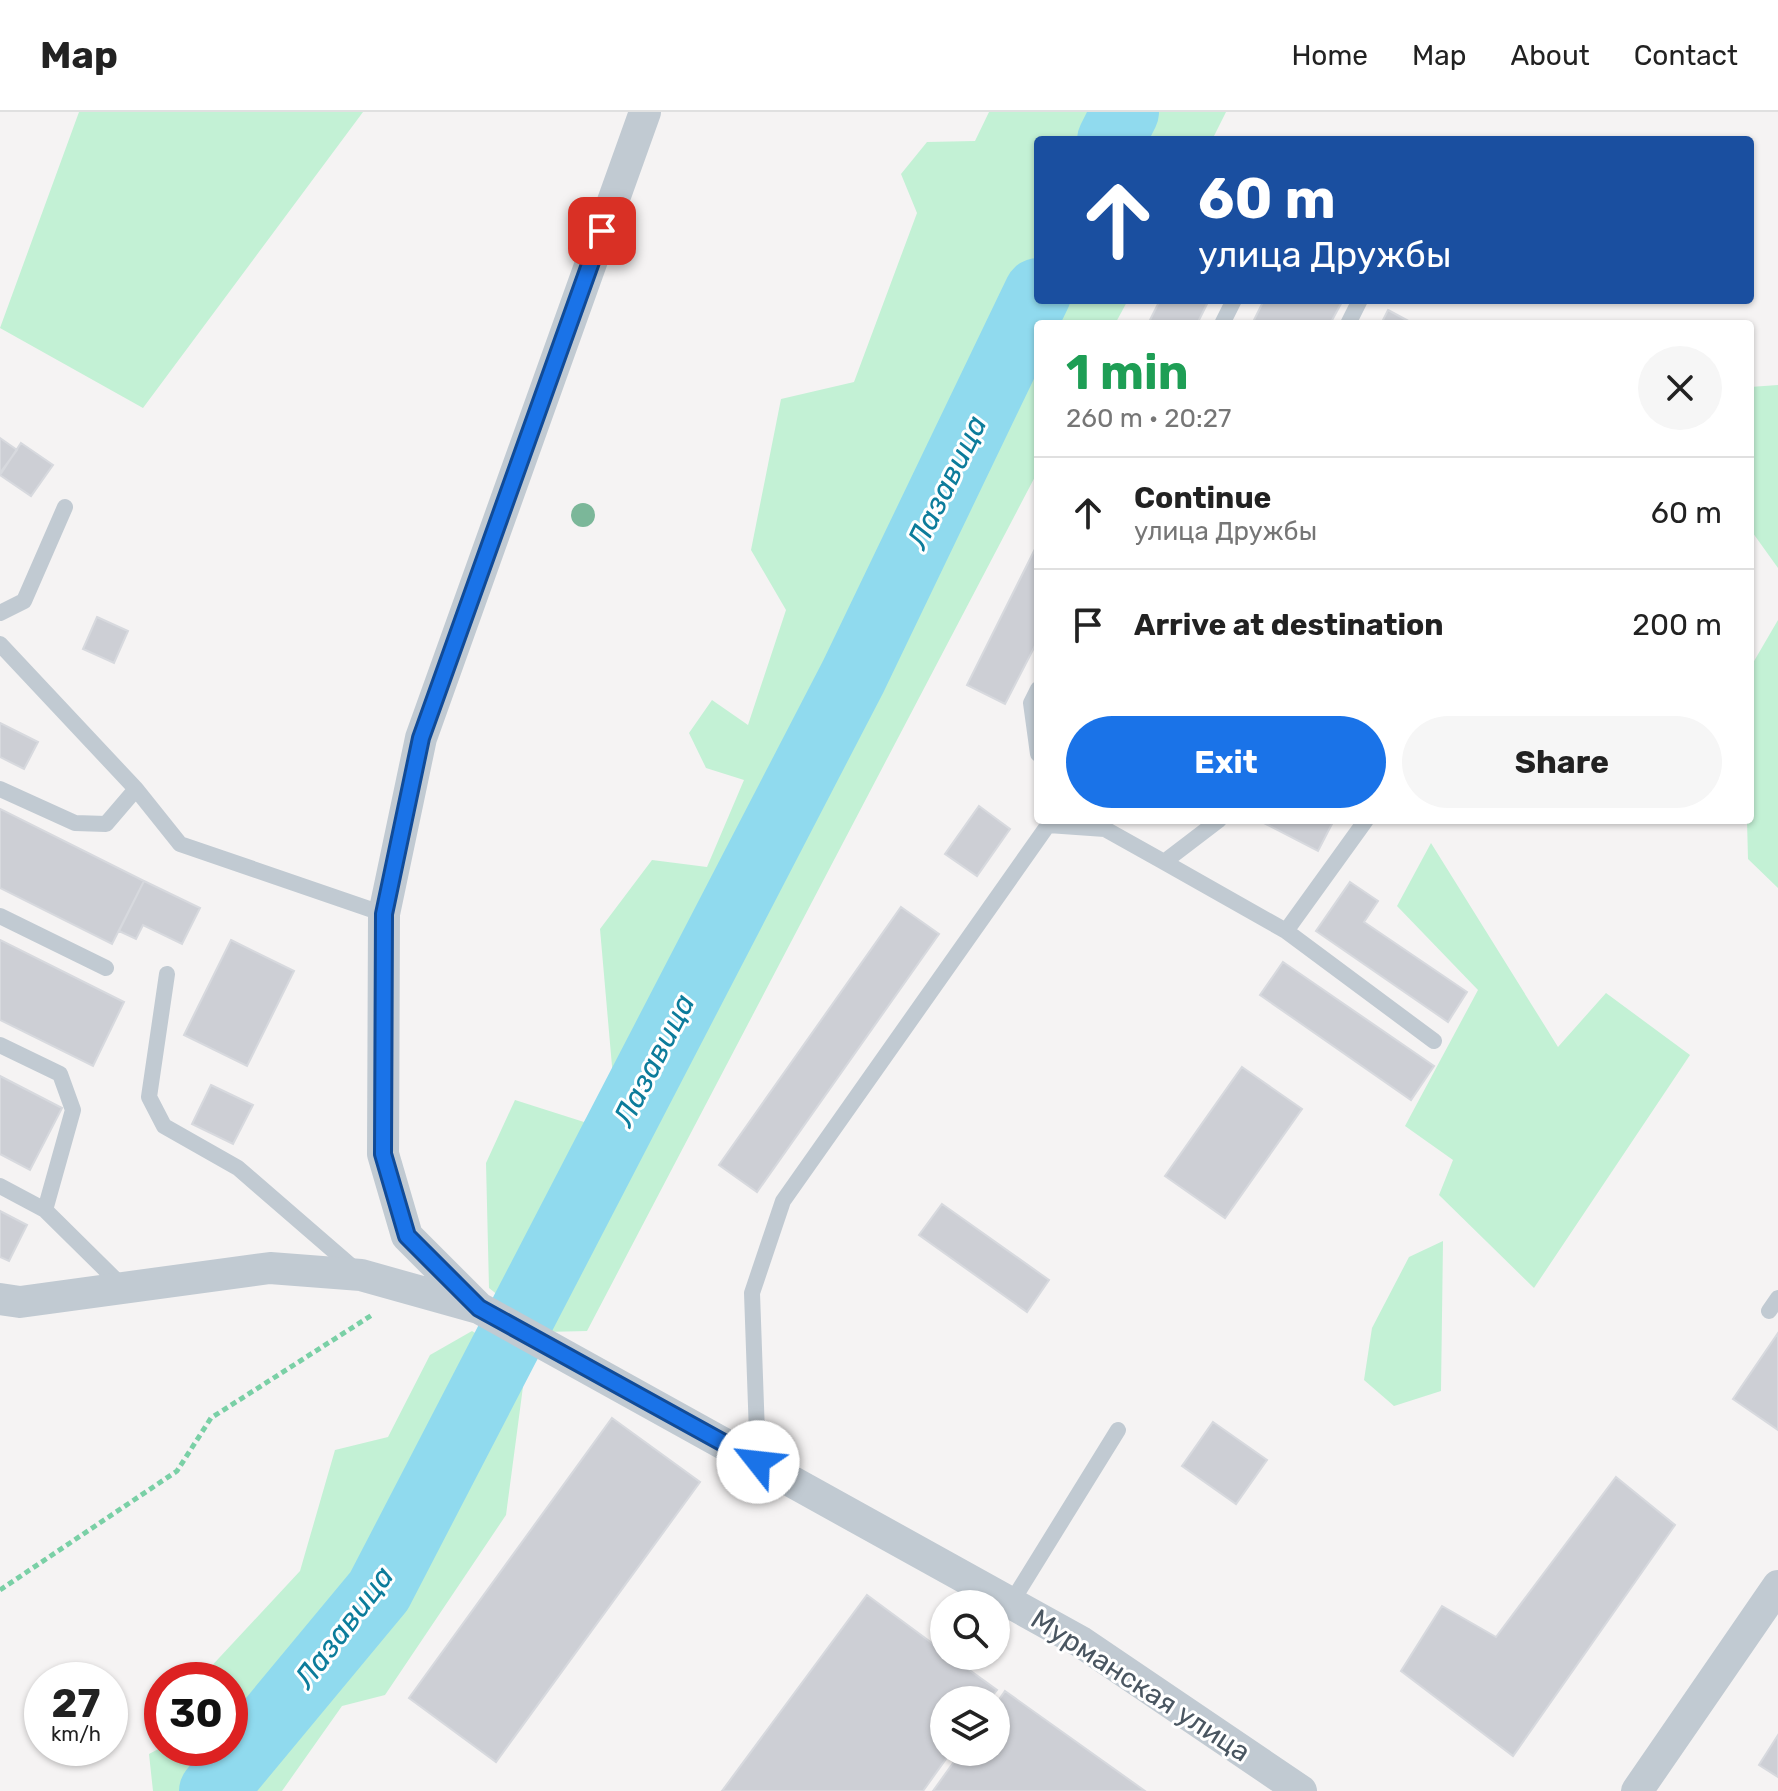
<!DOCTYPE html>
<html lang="en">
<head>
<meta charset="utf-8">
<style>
	:root { --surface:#fff; --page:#f6f6f6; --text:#222; --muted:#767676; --line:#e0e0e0; --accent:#1a73e8 }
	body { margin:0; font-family:Rubik,sans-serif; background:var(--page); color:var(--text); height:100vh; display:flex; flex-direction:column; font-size:30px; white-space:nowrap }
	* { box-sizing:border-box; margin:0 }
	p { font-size:26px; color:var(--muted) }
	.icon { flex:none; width:44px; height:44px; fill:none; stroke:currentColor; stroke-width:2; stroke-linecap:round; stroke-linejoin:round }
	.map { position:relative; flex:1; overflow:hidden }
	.details { position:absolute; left:1034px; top:208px; width:720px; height:504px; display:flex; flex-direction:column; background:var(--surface); border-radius:8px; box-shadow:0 2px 6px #0004 }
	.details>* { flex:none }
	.guide { position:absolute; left:1034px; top:24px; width:720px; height:168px; border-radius:8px; box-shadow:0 2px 6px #0004; background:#1a4fa0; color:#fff; overflow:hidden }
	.buttons { position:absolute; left:930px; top:1478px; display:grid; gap:16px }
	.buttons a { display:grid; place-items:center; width:80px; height:80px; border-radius:50%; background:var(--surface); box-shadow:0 2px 6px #0004; font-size:40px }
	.speed { position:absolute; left:24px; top:1550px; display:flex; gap:16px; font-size:40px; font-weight:700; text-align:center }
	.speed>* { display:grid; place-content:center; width:104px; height:104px; border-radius:50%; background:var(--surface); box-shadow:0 2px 6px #0004; line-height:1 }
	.speed small { font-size:20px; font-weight:400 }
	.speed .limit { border:12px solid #d22; background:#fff; color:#111 }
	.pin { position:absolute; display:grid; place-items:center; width:68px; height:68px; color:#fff; margin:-34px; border-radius:16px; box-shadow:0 4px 12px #0006 }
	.me { position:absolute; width:88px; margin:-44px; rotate:299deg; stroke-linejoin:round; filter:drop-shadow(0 0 6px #0008) }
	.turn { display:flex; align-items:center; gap:28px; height:168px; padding:0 32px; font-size:36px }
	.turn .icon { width:104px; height:104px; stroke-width:2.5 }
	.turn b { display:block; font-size:56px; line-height:68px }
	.round { display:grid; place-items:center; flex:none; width:84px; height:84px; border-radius:42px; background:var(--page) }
	.head { display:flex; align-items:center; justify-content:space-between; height:136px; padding:0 32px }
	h1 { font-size:48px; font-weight:700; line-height:60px; color:#1e9e55 }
	.cta { display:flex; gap:16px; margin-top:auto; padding:16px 32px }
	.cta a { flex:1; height:92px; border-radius:48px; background:var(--accent); color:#fff; font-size:32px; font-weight:700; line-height:92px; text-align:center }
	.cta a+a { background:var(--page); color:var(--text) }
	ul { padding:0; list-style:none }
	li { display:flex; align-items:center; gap:24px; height:112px; padding:0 32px; border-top:2px solid var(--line) }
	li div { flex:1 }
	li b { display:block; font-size:30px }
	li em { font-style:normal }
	header { display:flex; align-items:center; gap:48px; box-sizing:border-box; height:112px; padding:0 40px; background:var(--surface); border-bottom:2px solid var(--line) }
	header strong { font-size:38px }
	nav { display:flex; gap:44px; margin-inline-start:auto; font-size:28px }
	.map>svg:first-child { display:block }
	.green { fill:#c3f1d5 }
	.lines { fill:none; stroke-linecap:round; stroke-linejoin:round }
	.river { stroke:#90daee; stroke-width:68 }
	.building { fill:#cdcfd5; stroke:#d7d9de; stroke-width:2 }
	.path { stroke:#7ad0a6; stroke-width:5; stroke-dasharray:6 4; stroke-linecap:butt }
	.lane { stroke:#c1cad2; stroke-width:16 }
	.street { stroke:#c1cad2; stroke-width:32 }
	.tree { fill:#7bb799 }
	.route-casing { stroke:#114b97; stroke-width:20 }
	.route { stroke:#1a73e8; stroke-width:14 }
	.labels { text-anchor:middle; stroke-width:6; stroke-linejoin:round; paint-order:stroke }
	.street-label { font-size:28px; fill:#4a5661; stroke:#fff }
	.water-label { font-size:30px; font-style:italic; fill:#0c7c9b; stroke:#fff }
</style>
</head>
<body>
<header>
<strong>Map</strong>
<nav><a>Home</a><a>Map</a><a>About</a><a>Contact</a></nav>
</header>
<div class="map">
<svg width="1778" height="1679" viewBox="0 0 1778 1679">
	<rect width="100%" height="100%" fill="#f5f3f3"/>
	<path class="green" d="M79,0h284l-220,296 -143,-80z
		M989,0h237l-14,28h-174v160h90l-13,24h-77v147l-451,860 -43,1 -55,-44 -3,-125 29,-63 69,22 30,-33 -14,-160 52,-69 55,7 37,-87 -38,-12 -17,-35 23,-33 36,25 38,-115 -35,-60 30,-151 73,-17 63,-169 -16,-39 26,-32 48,-1z
		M1778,273v183l-28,-39v-142z
		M1778,508v268l-30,-29 -1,-39h3v-152z
		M1431,731l127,204 48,-54 84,62 -156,233 -95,-93 14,-35 -48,-34 73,-136 -81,-84z
		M1443,1129l-2,150 -47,15 -30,-26 8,-52 37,-71z
		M472,1219l54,33 -20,151 -121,180 -43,11 -60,85h-129l-4,-37 13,-7 68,1v-68h-25l1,-8 94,-101 35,-121 53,-13 42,-82z"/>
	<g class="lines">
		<path class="river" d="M1111,28l14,-28
			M213,1679l166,-200 474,-914 185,-385"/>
	</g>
	<path class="building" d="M1160,188h49l-12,24h-49z
		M1264,188h79l-13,24h-78z
		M1388,198l26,14h-33z
		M0,326l17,12 -17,23z
		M21,331l32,22 -22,31 -31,-21z
		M1038,431v97l-33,64 -38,-19z
		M97,505l31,14 -14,32 -31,-14z
		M0,611l38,19 -14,27 -24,-12z
		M979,694l31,23 -33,47 -32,-22z
		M0,697l144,72 -32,63 -112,-56z
		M1258,708h76l-16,31z
		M144,769l56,27 -18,36 -39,-19 -7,14 -17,-8z
		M1350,770l28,19 -14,21 103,70 -19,30 -132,-91z
		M901,795l38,27 -182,258 -38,-27z
		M0,828l124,62 -31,64 -93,-46z
		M231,828l63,31 -47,95 -63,-31z
		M1283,850l151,104 -23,34 -151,-105z
		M1242,955l60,42 -77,109 -60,-42z
		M0,964l62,32 -32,62 -30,-16z
		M211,973l42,20 -20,39 -41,-20z
		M942,1092l107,76 -22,32 -108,-77z
		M0,1099l27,14 -18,36 -9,-4z
		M1778,1221v97l-45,-31z
		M612,1306l88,64 -204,280 -87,-64z
		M1213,1310l54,38 -31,44 -54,-38z
		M1616,1365l59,48 -162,231 -112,-85 41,-65 54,31z
		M867,1483l77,57v4h6l47,34 -8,10h-45v52h7l-28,39h-201z
		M1005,1579l140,100h-212l28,-39h35v-48z
		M1778,1623v42l-19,-12z"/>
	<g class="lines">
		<path class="path" d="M0,1478l177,-119 34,-53 161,-103"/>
		<path class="lane" d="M1222,212l12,-24
			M1348,212l12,-24
			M0,501l24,-12 41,-94
			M0,532l136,145 44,55 204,70
			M1038,577l-7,14 7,51
			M0,677l75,34 31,1 30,-35
			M1164,750l55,-42
			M0,804l106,52
			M1286,819l80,-111
			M167,862l-18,123 15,29 74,42 119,103
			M0,933l60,29 13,36 -28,100
			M0,1074l45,24 79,78
			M1769,1199l9,-13
			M758,1350l-6,-169 31,-92 265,-376 57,4 59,33 122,69 148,110
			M1011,1491l107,-173"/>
		<path class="street" d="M0,1187l20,3 250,-34 91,7 118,33 602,334 220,149
			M477,1194l-70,-70 -24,-82 1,-240 37,-176 224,-626
			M1637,1679l141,-205"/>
	</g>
	<circle class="tree" cx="583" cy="403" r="12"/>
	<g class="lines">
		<defs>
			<path id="route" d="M602,119l-181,507 -37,176 -1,240 24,82 72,72 279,154"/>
		</defs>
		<use href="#route" class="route-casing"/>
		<use href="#route" class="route"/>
	</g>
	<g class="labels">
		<g class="street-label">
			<text transform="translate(1141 1573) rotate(33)" y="10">Мурманская улица</text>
		</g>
		<g class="water-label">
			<text transform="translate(947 370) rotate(-64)" y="10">Лазавица</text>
			<text transform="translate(654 948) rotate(-63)" y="10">Лазавица</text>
			<text transform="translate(344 1515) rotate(-53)" y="10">Лазавица</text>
		</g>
	</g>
</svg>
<div class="buttons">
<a><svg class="icon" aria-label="search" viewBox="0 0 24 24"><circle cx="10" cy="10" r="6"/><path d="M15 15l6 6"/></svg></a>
<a><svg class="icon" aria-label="layers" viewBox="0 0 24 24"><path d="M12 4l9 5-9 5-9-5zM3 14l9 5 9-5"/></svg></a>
</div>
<div class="speed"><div>27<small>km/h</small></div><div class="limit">30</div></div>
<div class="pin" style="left:602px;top:119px;background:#d93025"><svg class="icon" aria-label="arrive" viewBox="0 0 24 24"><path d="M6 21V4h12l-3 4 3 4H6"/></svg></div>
<svg class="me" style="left:758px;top:1350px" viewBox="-20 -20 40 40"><circle r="19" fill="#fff"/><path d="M0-13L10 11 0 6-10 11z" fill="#1a73e8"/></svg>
<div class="guide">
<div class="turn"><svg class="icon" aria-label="ahead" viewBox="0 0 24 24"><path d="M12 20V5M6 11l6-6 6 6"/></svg><div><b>60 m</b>улица Дружбы</div></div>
</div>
<section class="details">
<div class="head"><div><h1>1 min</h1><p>260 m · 20:27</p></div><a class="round"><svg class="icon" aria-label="close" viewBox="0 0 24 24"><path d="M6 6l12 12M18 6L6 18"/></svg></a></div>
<ul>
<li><svg class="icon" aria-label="ahead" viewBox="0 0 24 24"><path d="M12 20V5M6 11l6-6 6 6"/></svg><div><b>Continue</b><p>улица Дружбы</p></div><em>60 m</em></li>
<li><svg class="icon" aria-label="arrive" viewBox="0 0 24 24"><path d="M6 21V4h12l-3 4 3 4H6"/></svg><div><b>Arrive at destination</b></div><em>200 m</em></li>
</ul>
<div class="cta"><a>Exit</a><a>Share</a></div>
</section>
</div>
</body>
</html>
